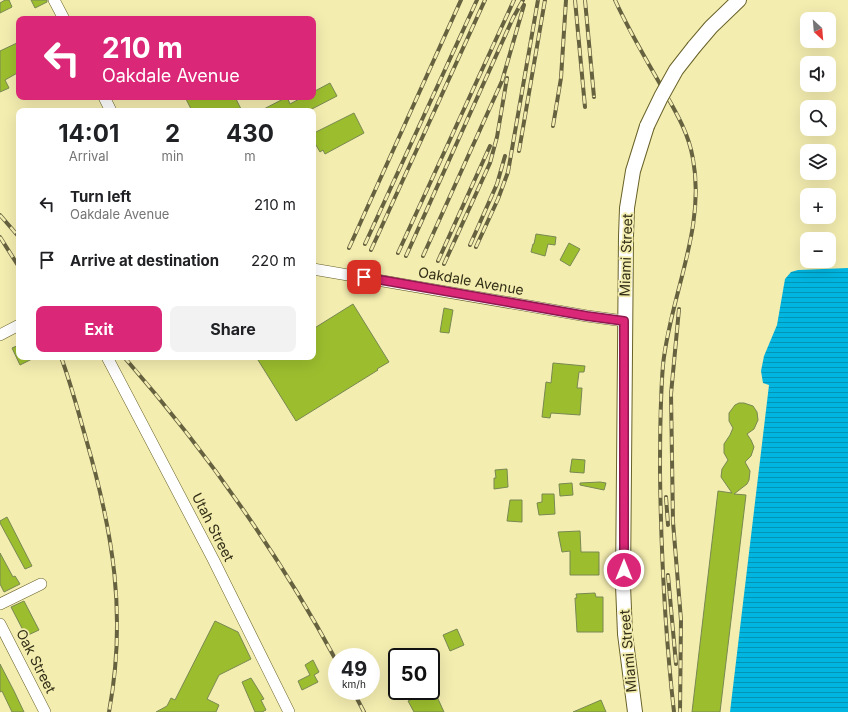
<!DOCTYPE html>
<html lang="en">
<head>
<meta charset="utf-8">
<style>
	:root { --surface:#fff; --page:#f2f2f2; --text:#202124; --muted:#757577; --accent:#db2777 }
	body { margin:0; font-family:Inter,sans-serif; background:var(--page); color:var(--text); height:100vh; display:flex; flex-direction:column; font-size:15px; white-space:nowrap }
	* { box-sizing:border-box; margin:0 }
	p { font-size:13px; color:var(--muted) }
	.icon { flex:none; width:22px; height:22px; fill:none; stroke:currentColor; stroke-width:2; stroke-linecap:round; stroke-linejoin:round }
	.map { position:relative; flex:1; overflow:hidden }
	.details { position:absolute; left:16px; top:108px; width:300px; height:252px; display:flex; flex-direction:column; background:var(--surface); border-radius:8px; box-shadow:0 4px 16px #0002 }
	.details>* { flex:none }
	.banner { position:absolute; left:16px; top:16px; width:300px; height:84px; border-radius:8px; box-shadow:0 4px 16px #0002; background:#db2777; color:#fff; overflow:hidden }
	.needle { width:26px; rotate:154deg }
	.fabs { position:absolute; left:800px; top:12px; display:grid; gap:8px }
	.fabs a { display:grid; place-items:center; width:36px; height:36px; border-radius:8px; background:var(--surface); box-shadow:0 4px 16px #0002; font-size:20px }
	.speed { position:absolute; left:328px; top:648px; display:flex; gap:8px; font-size:20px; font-weight:700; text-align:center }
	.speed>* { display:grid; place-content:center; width:52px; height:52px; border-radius:50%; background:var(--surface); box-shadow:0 4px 16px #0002; line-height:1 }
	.speed small { font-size:10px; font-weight:400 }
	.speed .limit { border:2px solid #111; border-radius:6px; background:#fff; color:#111 }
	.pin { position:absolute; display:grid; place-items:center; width:34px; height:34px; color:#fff; margin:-17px; border-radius:8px; box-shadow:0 2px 6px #0006 }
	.me { position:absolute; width:44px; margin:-22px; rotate:0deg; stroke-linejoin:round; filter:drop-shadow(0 0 3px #0008) }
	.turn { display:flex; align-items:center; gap:14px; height:84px; padding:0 20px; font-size:18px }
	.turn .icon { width:52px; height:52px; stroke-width:2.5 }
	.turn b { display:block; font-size:28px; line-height:34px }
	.eta { display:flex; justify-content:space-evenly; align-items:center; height:68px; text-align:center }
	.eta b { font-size:24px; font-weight:700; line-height:28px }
	.button { display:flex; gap:8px; margin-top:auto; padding:8px 20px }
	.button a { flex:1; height:46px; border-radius:8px; background:var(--accent); color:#fff; font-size:16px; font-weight:700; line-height:46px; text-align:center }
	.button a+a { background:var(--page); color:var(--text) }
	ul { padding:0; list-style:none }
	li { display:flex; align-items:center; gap:12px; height:56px; padding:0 20px }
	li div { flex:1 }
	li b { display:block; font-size:15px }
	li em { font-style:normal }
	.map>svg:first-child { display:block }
	.water { fill:url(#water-rules) }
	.building { fill:#9cbe2e; stroke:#788852 }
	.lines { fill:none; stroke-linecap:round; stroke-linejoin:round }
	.minor-casing { stroke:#696229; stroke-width:12 }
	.major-casing { stroke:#696229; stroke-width:16 }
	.minor { stroke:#fff; stroke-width:11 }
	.major { stroke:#fff; stroke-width:14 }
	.rail-casing { stroke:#666240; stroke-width:4 }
	.rail { stroke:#f4edb0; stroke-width:2.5; stroke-dasharray:8; stroke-linecap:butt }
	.major-bridge-casing { stroke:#696229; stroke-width:16; stroke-linecap:butt }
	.major-bridge { stroke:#fff; stroke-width:14 }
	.route-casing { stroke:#8e194d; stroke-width:10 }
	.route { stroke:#db2777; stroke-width:7 }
	.labels { text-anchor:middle; stroke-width:3.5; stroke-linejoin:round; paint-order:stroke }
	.street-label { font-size:14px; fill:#322f17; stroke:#f4edb0 }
</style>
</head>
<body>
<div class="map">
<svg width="848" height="712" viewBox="0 0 848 712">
	<defs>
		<pattern id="water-rules" width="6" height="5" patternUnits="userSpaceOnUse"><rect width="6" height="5" fill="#00b6e1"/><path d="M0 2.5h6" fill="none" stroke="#0394b5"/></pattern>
	</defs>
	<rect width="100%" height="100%" fill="#f4edb0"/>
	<path class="water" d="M848,268v444h-118l39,-327 -6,-2 -2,-12 3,-15 13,-31 8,-46 6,-7 7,-2z"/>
	<path class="building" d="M5,0h4l3,7 -12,6v-10z
		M31,0h16v2l-12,6z
		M19,42v30l-14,8 4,8 -9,4v-41z
		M330,83l7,13 -29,15h-48l27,-14 3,7 13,-7h10v-5z
		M185,97h50l7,14h-50z
		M354,113l10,20 -39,21 -2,-4 -3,2 -7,-12 3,-3 -2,-4z
		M536,234l20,3 -1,8 -7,-1 -3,12 -14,-4 2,-8h1z
		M569,243l11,6 -10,17 -10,-6z
		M353,304l36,58 -12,7 1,1 -82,51 -38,-61 4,-3h51v-28z
		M444,308l9,2 -4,23 -9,-1z
		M19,345v12h17l-16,8 -8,-17z
		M553,363l32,3 -1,6h-5l-2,16h5l-2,27 -29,-2 -1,5 -8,-1 4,-35 5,1z
		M739,403h5l9,3 4,6 1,8 -4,9 -7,5 4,6 3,7 -3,9 -6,6 5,9 -1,9 -2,4 -13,10 12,1 -26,217h-28l26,-221 14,2 -11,-16 1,-8 6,-9 -4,-7v-9l6,-9 3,-7 -4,-7v-8l6,-8z
		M572,459l13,1 -1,13 -14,-1z
		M507,469l1,18 -14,2v-11h2l-1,-8z
		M600,482l6,1 -2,7 -24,-5v-2z
		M572,483l1,12 -13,1 -1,-12z
		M542,494h12l1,20 -16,1 -2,-12 5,-1z
		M510,500h12v22l-15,-1z
		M7,517l25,49 -7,3 -25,-46v-2z
		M580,531l1,21h18v23h-29v-24l-8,1 -4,-20z
		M0,553l13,24 2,-1 5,8 -16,8 -4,-8z
		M595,593l1,4h7v35h-26l-2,-34h2l-1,-4z
		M24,601l15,29 -13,6 -15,-29z
		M215,621l23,11 13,27 -32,16 -12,24 12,6 -3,7h-60l11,-6 4,-8 4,2z
		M457,629l7,16 -14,6 -7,-16z
		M313,660l6,12 -5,3 4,7 -16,8 -4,-9 12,-6 -5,-10z
		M0,664l14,27 10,21h-12l-10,-21 -2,1z
		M251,678l13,21 -3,1 5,10 -4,2h-7l-13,-30z
		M433,688l11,24h-30l-6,-11 20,-10h3z
		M601,700l5,12h-33z"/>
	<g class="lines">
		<defs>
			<path id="minor" d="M54,0l10,19
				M104,97l7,14
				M313,269l274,47 37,5
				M0,335l19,-10
				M107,357l106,202 76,153
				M0,604l41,-20
				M0,624l45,88"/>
			<path id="major" d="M694,47l17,-20 28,-27
				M635,712l-10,-78 -2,-49 3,-349 1,-28 6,-37 14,-45"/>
		</defs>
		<use href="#minor" class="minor-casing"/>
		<use href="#major" class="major-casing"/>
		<use href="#minor" class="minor"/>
		<use href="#major" class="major"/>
		<defs>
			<path id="rail" d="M575,0l10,107
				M585,0l9,97
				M615,0c14,31 32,61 49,91 12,21 25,43 29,68 13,70 -23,137 -30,206 -3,36 -3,72 -3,107 1,81 5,160 14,240
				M553,126l8,-48 5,-78
				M519,151l26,-151
				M0,215l19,22
				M0,237l19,30
				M365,244l112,-244
				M470,245l27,-61 8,-28
				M476,247l22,-48 10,-27 30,-172
				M349,248l112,-248
				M371,250l114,-250
				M398,253l116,-253
				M406,256l107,-238 10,-18
				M423,256l79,-175 22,-76
				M438,261l52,-115
				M444,264l46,-101 7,-26 10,-59
				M679,309l-8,85 2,128 8,98 -1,92
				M61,357c10,27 17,54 25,82 27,93 41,176 23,273
				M124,357c82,94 154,196 213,305
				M666,497l2,28
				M668,575l8,89
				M353,691l11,21"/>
		</defs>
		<use href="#rail" class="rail-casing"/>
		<use href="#rail" class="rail"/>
		<defs>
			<path id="major-bridge" d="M647,126l14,-29 15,-27 18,-23"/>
		</defs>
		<use href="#major-bridge" class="major-bridge-casing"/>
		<use href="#major-bridge" class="major-bridge"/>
	</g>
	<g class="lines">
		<defs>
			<path id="route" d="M364,277l223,39 37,5v249"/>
		</defs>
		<use href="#route" class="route-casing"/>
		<use href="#route" class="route"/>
	</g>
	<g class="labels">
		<g class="street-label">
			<text transform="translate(626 255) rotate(-88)" y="5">Miami Street</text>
			<text transform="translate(471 281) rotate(10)" y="5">Oakdale Avenue</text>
			<text transform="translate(213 527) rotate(63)" y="5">Utah Street</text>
			<text transform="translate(628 651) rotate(-95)" y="5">Miami Street</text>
			<text transform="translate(36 661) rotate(63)" y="5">Oak Street</text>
		</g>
	</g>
</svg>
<div class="fabs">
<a><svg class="needle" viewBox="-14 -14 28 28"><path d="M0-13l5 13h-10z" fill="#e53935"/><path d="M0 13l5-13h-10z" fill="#757577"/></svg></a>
<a><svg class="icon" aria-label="sound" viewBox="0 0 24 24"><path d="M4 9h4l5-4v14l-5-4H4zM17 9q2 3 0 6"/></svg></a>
<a><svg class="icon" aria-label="search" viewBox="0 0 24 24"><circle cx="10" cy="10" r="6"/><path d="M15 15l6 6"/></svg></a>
<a><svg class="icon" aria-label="layers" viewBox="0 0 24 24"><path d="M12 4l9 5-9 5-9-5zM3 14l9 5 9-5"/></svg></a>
<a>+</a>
<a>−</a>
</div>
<div class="speed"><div>49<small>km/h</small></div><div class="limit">50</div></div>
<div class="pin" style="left:364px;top:277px;background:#d93025"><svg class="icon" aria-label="arrive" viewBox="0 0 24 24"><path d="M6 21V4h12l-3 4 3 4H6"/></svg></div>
<svg class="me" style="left:624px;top:570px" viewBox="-20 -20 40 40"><circle r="17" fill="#db2777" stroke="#fff" stroke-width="3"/><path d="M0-11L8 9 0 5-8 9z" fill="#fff"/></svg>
<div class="banner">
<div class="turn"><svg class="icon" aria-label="left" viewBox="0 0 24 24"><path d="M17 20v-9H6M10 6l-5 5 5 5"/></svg><div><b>210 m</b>Oakdale Avenue</div></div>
</div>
<section class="details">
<div class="eta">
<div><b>14:01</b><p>Arrival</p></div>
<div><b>2</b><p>min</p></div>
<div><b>430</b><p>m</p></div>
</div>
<ul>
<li><svg class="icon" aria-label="left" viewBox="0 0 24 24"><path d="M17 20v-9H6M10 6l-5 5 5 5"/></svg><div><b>Turn left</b><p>Oakdale Avenue</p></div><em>210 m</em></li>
<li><svg class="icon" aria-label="arrive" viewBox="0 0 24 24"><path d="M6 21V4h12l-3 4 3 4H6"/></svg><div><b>Arrive at destination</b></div><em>220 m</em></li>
</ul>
<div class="button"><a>Exit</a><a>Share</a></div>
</section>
</div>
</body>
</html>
